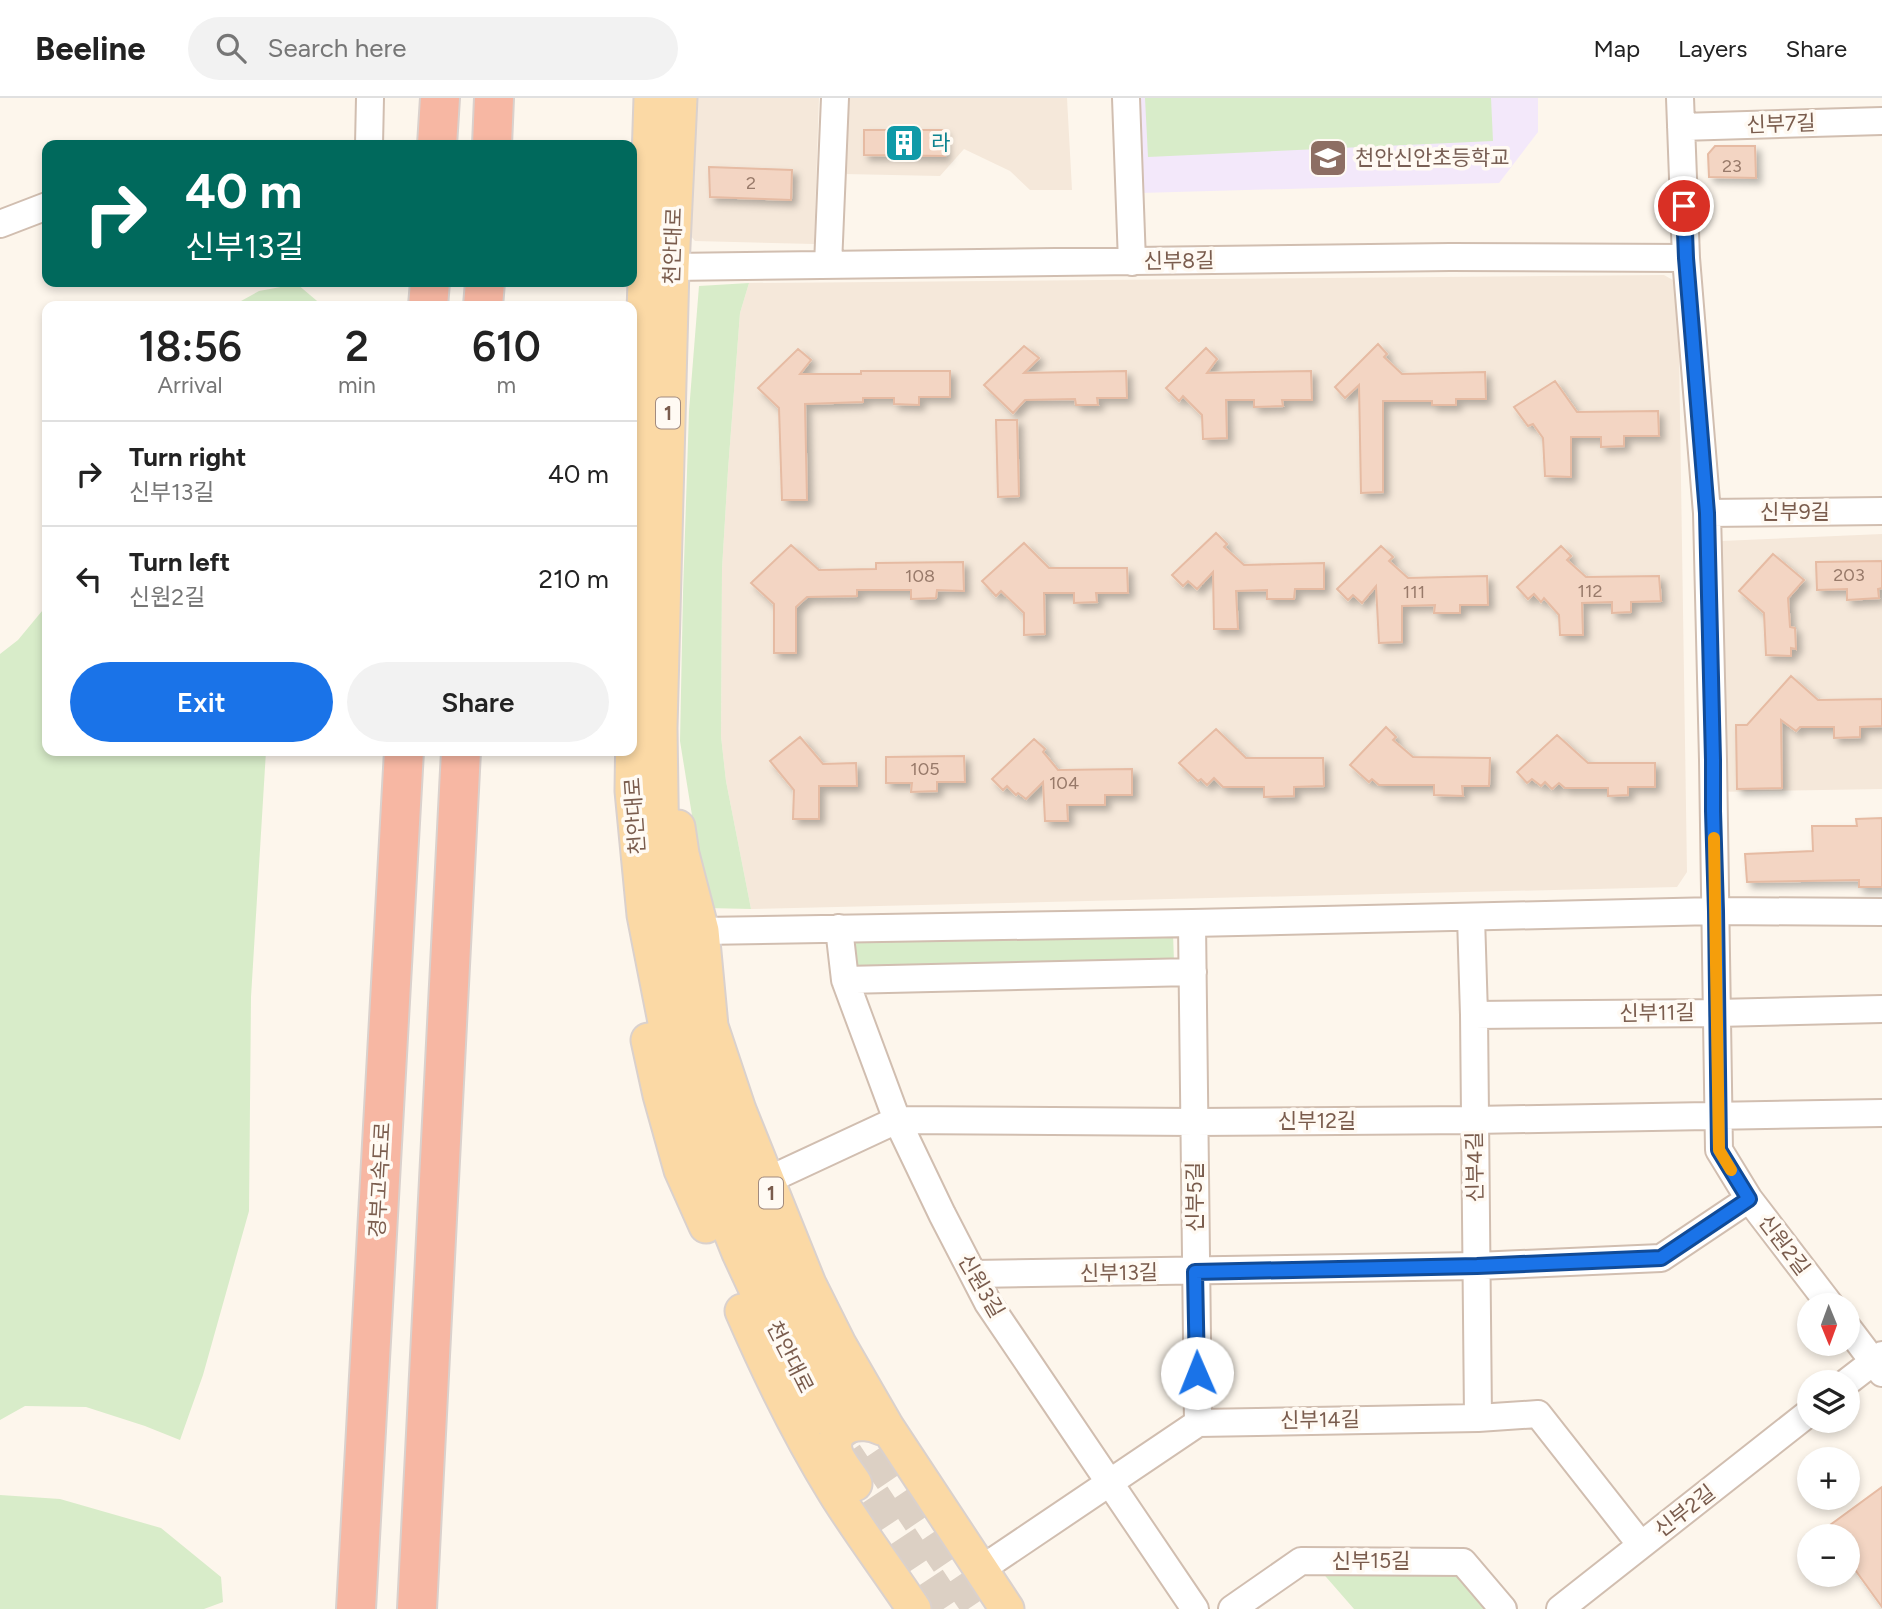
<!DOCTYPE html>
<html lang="en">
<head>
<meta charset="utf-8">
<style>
	:root { --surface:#fff; --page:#f2f2f2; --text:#222; --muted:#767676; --line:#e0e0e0; --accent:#1a73e8 }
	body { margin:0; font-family:Figtree,"Noto Sans KR",sans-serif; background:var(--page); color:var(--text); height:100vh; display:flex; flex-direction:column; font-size:26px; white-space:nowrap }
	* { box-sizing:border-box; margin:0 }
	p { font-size:23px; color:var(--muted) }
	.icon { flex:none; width:38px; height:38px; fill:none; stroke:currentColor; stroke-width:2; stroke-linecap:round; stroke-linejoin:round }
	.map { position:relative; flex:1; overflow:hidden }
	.sheet { position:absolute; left:42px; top:203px; width:595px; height:455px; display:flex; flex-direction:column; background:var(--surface); border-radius:14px; box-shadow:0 4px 10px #0003 }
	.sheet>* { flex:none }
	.hud { position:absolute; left:42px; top:42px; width:595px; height:147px; border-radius:14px; box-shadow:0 4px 10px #0003; background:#00695c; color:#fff; overflow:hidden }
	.needle { width:46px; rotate:179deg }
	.controls { position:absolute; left:1797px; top:1195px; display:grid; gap:14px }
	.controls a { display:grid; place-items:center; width:63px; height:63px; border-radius:50%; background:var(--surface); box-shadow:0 4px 10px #0003; font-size:35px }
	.pin { position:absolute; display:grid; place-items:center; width:60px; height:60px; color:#fff; margin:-30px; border:4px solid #fff; border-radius:50%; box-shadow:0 2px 7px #0007 }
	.me { position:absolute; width:77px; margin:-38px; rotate:359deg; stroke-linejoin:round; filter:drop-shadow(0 0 5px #0008) }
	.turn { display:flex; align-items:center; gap:24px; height:147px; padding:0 28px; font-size:32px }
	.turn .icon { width:91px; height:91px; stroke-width:2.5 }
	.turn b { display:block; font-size:49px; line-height:60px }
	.eta { display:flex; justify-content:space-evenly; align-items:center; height:119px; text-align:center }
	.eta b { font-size:42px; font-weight:600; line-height:49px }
	.button { display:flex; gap:14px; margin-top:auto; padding:14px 28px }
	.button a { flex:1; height:80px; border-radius:42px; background:var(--accent); color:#fff; font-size:28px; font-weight:600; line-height:80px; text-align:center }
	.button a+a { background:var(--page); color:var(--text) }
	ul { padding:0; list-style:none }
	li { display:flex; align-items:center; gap:21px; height:105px; padding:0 28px; border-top:2px solid var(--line) }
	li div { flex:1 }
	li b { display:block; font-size:26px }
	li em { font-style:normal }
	header { display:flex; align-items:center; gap:42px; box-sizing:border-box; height:98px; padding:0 35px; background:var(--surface); border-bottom:2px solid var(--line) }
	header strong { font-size:33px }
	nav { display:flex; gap:38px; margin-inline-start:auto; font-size:24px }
	.search { width:490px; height:63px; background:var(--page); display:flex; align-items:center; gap:18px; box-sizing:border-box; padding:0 24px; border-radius:38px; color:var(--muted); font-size:26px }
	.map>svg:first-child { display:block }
	.residential { fill:#f5e8da }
	.education { fill:#f3e8fa }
	.green { fill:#d8ecc9 }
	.building { fill:#f3d5c3; stroke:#e6bba3; stroke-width:2; filter:url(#shadow) }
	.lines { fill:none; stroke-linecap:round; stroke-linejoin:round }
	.major-tunnel { stroke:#dcd0c4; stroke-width:33; stroke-dasharray:33 17; stroke-linecap:butt }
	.minor-casing { stroke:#d1beb0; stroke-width:30 }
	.major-casing { stroke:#dad1cd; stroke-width:37 }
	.highway-casing { stroke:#dad1cd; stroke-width:42 }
	.minor { stroke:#fff; stroke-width:26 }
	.major { stroke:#fbd9a5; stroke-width:33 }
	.highway { stroke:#f7b7a3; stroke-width:38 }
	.route-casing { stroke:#114b97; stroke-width:18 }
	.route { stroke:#1a73e8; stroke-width:12 }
	.slow { stroke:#f59e0b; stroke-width:12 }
	.labels { text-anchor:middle; stroke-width:7; stroke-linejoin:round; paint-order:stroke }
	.number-label { font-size:18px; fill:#987a6a }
	.shield { fill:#fffaf3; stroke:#a28b7f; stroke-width:2 }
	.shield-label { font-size:19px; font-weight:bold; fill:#7a5c4d }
	.street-label { font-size:21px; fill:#7a5c4d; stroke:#fffaf3 }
	.culture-label { font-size:21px; fill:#0d838f; stroke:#fffaf3; text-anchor:start }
	.education-label { font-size:21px; fill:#785e54; stroke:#fffaf3; text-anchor:start }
</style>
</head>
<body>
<header>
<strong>Beeline</strong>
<div class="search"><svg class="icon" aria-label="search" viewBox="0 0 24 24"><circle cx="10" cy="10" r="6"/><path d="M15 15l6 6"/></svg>Search here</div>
<nav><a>Map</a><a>Layers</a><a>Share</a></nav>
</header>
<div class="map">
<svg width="1882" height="1511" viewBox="0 0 1882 1511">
	<defs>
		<filter id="shadow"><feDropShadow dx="5" dy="5" stdDeviation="3.5" flood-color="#0004"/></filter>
	</defs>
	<rect width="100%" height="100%" fill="#fdf6ec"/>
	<path class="residential" d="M685,0h134l-5,146 -119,-3 -12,-14z
		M846,0h221l5,92h-42l-20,-19 -46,-22 -24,27 -96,-2z
		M1664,177l14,8 9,589 -10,15 -926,22 -25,-128 -5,-45 1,-167 6,-99 12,-157 9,-30z
		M1882,436v255l-168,3 -2,-238 9,-13z"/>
	<path class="education" d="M1135,0h403v34l-39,51 -359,10z"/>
	<path class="green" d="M1145,0h346l2,43 -345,16z
		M749,185l-9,30 -12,157 -6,99 -1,167 5,45 25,128 -44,-1 -27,-167 3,-148 6,-182 10,-125z
		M297,186l26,22h-91l27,-15z
		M47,507v146h219l-15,246 -2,214 -46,164 -23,65 -35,-14 -59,-19 -61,-1 -25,14v-766l18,-14z
		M1173,835l1,29 -315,10 -7,-7 -3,-31z
		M0,1397l60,4 101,29 60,49 2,25 -19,7h-204z
		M1459,1471l35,40h-140l-34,-39z"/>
	<path class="building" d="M864,32h80l1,26 -81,-1z
		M1715,48h40l1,32 -47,-1 -1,-23z
		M709,69l83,3 -1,30 -81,-3z
		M1378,246l9,10 -3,3 18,17 83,-2 1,27h-30v6h-24v-4h-49v91l-22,1 -2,-108 -14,13 -10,-11z
		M1024,248l15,12 -15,15 102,-2 1,27h-30l1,7h-22l-1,-6 -50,1 -12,13 -29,-28z
		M1206,250l11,11 -10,14 104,-2 1,29h-30l1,6 -29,1v-7h-28l1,38 -24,1 -1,-24 -19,-19 -4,5 -13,-13z
		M798,251l13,11 -11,14h61v-3h89v26h-31v8l-25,-1v-6h-31v4l-58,2 2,96h-25l-3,-92 -21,-20z
		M1555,283l22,31 81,-1 1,25h-35v10l-23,1v-10h-30v40l-26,-1 -2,-38 -10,-14 -5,2 -14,-19z
		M996,322h21l2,76 -21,1z
		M1216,435l11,11 -3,3 20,18 80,-2v26h-29l-1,10h-27v-9l-31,1 2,38h-24l-1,-57 -16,17 -9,-8 -5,5 -11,-11z
		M1024,445l25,25h78l1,25h-32l1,9 -23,1v-10h-30l1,41 -21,1v-22l-23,-22 -5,5 -14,-15z
		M791,447l28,25 57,-1v-6l87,-1 1,29 -27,-1 -1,8 -25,1v-9h-54v6l-50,1 -11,10v46h-22v-49l-23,-21z
		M1381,448l12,11 -4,4 19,17 79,-2 1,29h-28v8h-26l1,-8 -33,1v36l-23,1 -3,-57 -14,17 -9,-8 -5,5 -11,-11z
		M1561,448l10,10 -4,4 19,17 73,-1 2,25 -30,1v10l-19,1v-11l-30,1 1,32h-23l-1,-20 -15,-17 -3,4 -7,-8 -6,5 -11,-12z
		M1773,456l31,26 -16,18 2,29 5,1 1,21 -5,-1v8l-25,-1 -2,-42 -25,-22z
		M1882,463v27l-4,1 1,9 -32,2v-11l-30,1 -1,-28z
		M1791,578l27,24 64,-1v27l-22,1v10l-26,1v-11h-34l-4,4 -15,-11 1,68 -45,1 -1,-64h11z
		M1386,629l10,10 -3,3 20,17 77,1 -1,28h-27l1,10 -29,-1v-10h-55l-7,-6 -3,3 -19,-17z
		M1216,631l30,29h77l1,28 -30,1v9l-30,1v-10h-41l-9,-9 -7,7 -6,-6 -3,2 -19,-18z
		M1557,637l31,28h67v24h-27v8l-20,1v-8h-43l-6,-5 -7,6 -7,-7 -4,4 -9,-7 -5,4 -10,-11z
		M800,639l23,27 33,-1 1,23h-38v33h-26l1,-29 -24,-29z
		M1034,641l11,10 -2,3 15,18 74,-1v26h-27v10h-38l1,16h-23l-2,-39 -17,17 -8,-6 -2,2 -9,-9 -4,4 -11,-11z
		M964,658l1,26h-28v9l-26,1 1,-9h-26v-26z
		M1882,720v69h-23v-7l-112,2 -2,-28 68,-3 -1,-25h45l-1,-7z
		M1882,1389v120l-34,-47v-24h-16l-6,-8z"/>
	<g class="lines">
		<path class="major-tunnel" d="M845,1313l134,198
			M846,1356l103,155"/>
		<defs>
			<path id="minor" d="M1126,0l6,164
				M1680,0l6,160 21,255 6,247 6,390 30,49 82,107
				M1681,29l201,-6
				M369,47l1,-47
				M0,126l47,-18
				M828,167l7,-167
				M672,169l778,-10 236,1
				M1707,415l175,-2
				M1471,819l3,98 4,403
				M1192,825l6,500
				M839,830l6,52 52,140 45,94 46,89 207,306
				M702,833l490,-8 524,-12 166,1
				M845,882l348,-8
				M1474,917l243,-2 165,-4
				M766,1083l131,-61 298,2 279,-2 408,-7
				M973,1176l504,-8 184,-8 88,-59
				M1848,1230l34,45
				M1847,1284l35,-27
				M980,1472l218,-147 280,-5 60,-4 103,131
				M1232,1511l69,-48 162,1 40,47
				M1560,1511l250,-197"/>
			<path id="major" d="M651,0l-16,489 -3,204 12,124 22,112 27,99 21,65 25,62 33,71 36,70 15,23
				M680,0l-8,169 -12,461 2,135 11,75 25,114 24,83 31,85 64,136 28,55
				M678,729l4,27 20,77 9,95 28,84 70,174 30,60 48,83 120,182
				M648,942l12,55 21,75 25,56
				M742,1213c26,60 59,127 93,182 25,40 53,77 79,116
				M855,1386c-6,-10 -18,-23 -20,-34 -4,-27 28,-31 46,-22"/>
			<path id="highway" d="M437,47l3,-47
				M492,47l2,-47
				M428,208l2,-24
				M483,208l2,-24
				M356,1511l48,-858
				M417,1511l44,-858"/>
		</defs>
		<use href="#minor" class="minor-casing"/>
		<use href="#major" class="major-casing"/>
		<use href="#highway" class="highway-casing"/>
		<use href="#minor" class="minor"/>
		<use href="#major" class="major"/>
		<use href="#highway" class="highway"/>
	</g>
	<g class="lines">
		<defs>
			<path id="route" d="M1197,1275l-2,-101 282,-6 184,-8 88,-59 -30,-49 -3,-239 -3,-100v-51l-6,-247 -21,-255 -2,-52"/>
		</defs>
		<use href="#route" class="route-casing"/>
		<use href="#route" class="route"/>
		<path class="slow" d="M1714,740l5,312 12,20"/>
	</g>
	<defs>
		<symbol id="building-square" viewBox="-11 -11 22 22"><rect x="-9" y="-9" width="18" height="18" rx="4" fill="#0f9aa8" stroke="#fffaf3"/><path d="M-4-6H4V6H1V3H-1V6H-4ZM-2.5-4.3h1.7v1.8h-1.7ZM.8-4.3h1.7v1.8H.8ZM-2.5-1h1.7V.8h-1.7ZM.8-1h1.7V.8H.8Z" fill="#fff"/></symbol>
		<symbol id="school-square" viewBox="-11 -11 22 22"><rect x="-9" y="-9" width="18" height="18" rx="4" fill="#8d6e63" stroke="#fffaf3"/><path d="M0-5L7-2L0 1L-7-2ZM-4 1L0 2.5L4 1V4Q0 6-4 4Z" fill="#fff"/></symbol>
	</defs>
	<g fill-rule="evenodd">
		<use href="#building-square" x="882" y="23" width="44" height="44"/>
		<use href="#school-square" x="1306" y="38" width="44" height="44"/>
	</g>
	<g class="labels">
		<g class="number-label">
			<text x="1732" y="74">23</text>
			<text x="751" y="91">2</text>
			<text x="1849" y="483">203</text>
			<text x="920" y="484">108</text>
			<text x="1590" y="499">112</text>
			<text x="1414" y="500">111</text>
			<text x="925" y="677">105</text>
			<text x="1064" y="691">104</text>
		</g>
		<g class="shield">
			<rect x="656" y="299.5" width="24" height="31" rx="5"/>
			<rect x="759" y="1079.5" width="24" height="31" rx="5"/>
		</g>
		<g class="shield-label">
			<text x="668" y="322">1</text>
			<text x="771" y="1102">1</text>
		</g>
		<g class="street-label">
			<text transform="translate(1781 26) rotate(-2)" y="7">신부7길</text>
			<text transform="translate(673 148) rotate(-88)" y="7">천안대로</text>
			<text transform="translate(1179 163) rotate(-1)" y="7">신부8길</text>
			<text x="1795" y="421">신부9길</text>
			<text transform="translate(635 718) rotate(-94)" y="7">천안대로</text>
			<text transform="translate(1657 915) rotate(-1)" y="7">신부11길</text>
			<text x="1317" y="1030">신부12길</text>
			<text transform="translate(1475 1069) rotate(-91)" y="7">신부4길</text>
			<text transform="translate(380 1082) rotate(-87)" y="7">경부고속도로</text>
			<text transform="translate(1195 1099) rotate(-90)" y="7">신부5길</text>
			<text transform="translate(1784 1147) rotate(53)" y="7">신원2길</text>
			<text transform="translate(1119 1175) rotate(-1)" y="7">신부13길</text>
			<text transform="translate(981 1188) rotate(60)" y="7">신원3길</text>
			<text transform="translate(790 1259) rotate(63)" y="7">천안대로</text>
			<text transform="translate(1320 1322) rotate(-1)" y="7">신부14길</text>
			<text transform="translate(1685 1413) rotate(-38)" y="7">신부2길</text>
			<text x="1371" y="1470">신부15길</text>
		</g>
		<g class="culture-label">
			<text x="931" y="52">라</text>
		</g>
		<g class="education-label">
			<text x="1355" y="67">천안신안초등학교</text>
		</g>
	</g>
</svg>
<div class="controls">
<a><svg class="needle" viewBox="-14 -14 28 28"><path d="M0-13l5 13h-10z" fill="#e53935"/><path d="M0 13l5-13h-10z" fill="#767676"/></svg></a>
<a><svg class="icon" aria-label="layers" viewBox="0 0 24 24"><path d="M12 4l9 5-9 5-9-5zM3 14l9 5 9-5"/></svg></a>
<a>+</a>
<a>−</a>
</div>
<div class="pin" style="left:1684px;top:108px;background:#d93025"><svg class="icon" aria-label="arrive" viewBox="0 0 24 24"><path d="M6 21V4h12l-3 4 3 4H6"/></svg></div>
<svg class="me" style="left:1197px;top:1275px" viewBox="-20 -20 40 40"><circle r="19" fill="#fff"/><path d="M0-13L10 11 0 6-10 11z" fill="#1a73e8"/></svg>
<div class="hud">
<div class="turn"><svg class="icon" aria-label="right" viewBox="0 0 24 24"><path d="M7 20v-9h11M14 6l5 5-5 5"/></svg><div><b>40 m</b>신부13길</div></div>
</div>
<section class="sheet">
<div class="eta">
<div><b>18:56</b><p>Arrival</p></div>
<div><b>2</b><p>min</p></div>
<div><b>610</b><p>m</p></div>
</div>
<ul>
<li><svg class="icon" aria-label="right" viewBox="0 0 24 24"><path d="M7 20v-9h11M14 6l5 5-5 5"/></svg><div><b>Turn right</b><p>신부13길</p></div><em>40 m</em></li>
<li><svg class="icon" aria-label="left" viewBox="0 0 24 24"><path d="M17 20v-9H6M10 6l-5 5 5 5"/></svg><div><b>Turn left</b><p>신원2길</p></div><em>210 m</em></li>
</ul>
<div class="button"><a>Exit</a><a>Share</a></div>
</section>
</div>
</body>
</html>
